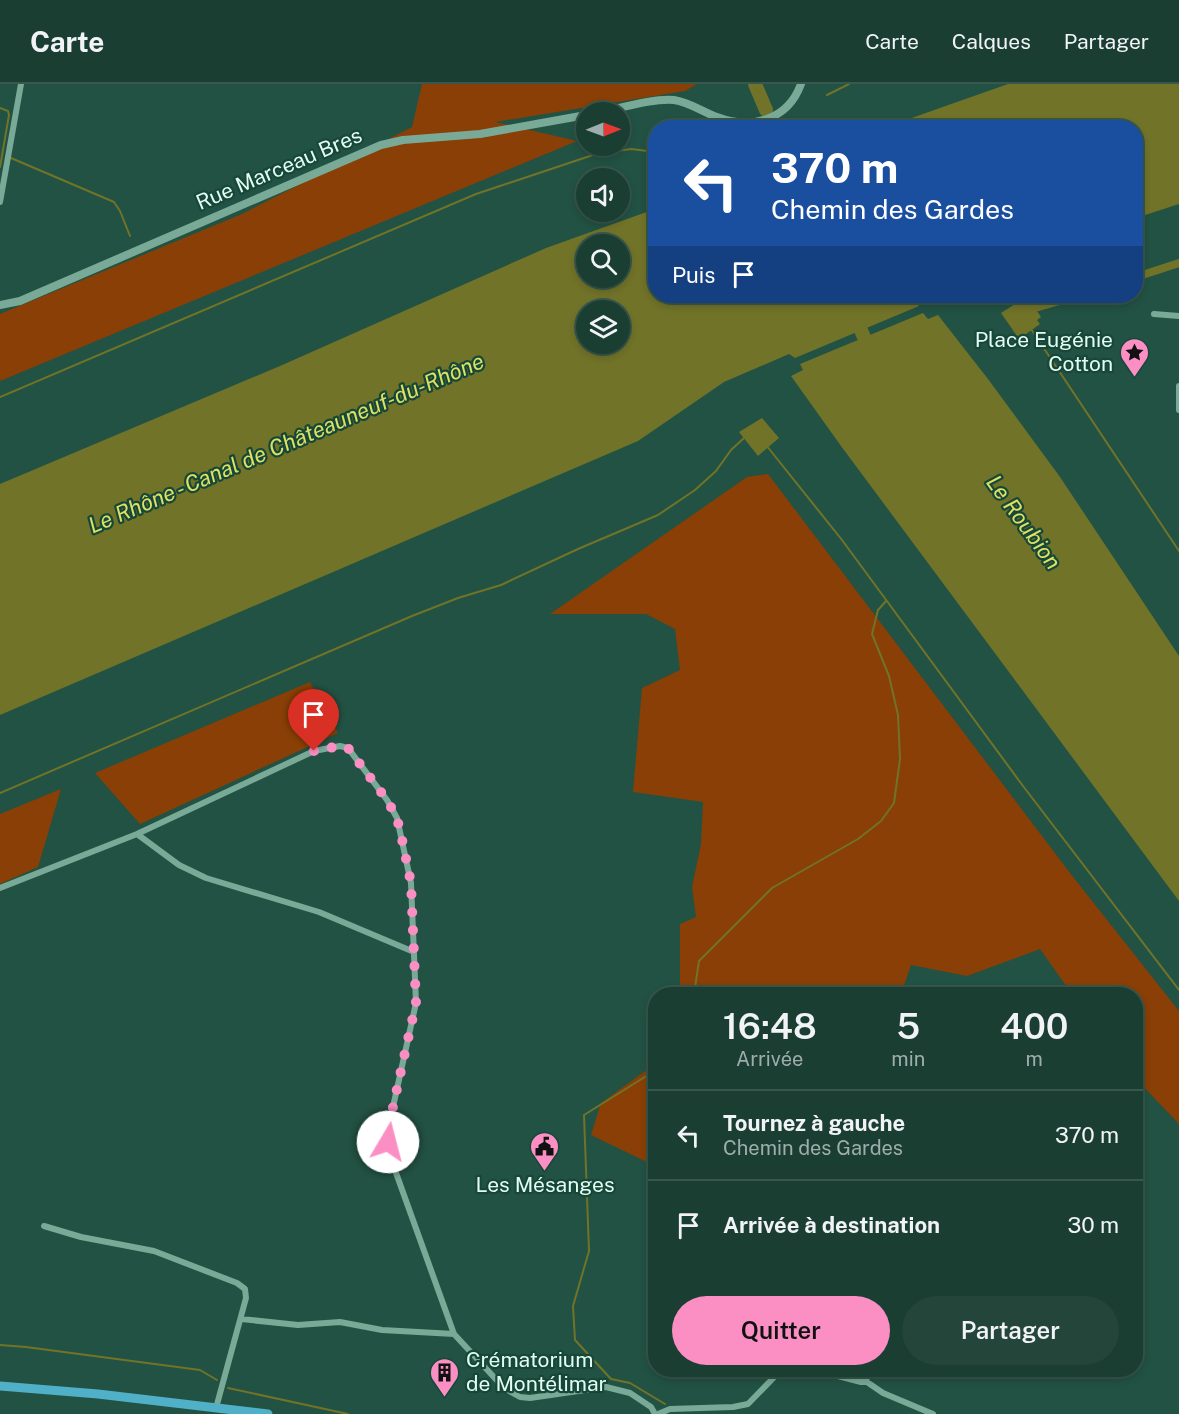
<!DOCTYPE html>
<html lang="fr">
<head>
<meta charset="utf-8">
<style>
	:root { --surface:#1a3e32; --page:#23453a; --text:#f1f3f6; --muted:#9faeac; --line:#38574d; --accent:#fb8fc4 }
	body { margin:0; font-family:"Public Sans",sans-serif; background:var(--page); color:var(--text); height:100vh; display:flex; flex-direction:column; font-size:22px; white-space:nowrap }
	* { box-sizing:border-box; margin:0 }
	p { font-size:20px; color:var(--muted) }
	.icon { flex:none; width:33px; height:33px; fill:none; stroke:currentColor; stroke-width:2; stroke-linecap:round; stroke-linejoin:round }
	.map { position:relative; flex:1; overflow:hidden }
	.details { position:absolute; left:648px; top:903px; width:495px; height:390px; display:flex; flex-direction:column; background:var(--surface); border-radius:24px; box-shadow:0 3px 9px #0003,0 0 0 2px var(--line) }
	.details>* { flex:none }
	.hud { position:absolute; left:648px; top:36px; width:495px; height:183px; border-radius:24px; box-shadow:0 3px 9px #0003,0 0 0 2px var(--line); background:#1a4fa0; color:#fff; overflow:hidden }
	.needle { width:39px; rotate:89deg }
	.controls { position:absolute; left:576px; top:18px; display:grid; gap:12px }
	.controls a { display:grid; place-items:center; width:54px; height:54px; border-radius:50%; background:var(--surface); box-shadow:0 3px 9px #0003,0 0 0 2px var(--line); font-size:30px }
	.pin { position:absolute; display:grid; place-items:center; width:51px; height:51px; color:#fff; margin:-62px -26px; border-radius:50% 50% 50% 0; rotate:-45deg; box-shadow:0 0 6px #0007 }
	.pin .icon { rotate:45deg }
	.me { position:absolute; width:66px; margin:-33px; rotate:8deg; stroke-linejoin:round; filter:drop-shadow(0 0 4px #0008) }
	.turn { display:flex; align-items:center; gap:21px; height:126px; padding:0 24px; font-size:27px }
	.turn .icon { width:78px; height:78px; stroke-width:2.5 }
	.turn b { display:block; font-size:42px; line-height:51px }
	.then { display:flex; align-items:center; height:57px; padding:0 24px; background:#0003; gap:12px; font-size:22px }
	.eta { display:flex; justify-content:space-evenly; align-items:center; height:102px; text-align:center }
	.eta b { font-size:36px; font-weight:600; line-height:42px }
	.primary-button { display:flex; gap:12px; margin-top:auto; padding:12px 24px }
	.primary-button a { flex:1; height:69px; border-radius:36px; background:var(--accent); color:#111; font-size:24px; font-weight:600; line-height:69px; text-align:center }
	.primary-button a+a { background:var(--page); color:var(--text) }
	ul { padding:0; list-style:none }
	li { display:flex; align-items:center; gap:18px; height:90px; padding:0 24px; border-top:2px solid var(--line) }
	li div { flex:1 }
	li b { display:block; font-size:22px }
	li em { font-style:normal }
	header { display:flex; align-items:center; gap:36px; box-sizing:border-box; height:84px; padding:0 30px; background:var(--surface); border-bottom:2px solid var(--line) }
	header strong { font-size:28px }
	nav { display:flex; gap:33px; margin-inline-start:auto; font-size:21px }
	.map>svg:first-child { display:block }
	.green { fill:#893f05 }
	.water { fill:#717329; fill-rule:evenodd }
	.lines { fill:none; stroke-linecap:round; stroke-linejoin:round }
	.stream { stroke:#717329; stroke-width:2 }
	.canal { stroke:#717329; stroke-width:8 }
	.river { stroke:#717329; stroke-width:14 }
	.minor { stroke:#79aa98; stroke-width:6 }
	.tertiary { stroke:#79aa98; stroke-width:8 }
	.primary { stroke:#50b0c8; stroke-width:9 }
	.route { stroke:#fb8fc4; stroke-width:10; stroke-dasharray:0 18 }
	.labels { text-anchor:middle; stroke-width:4.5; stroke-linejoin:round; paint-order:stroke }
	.street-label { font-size:21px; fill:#e3fcf2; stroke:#164738 }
	.poi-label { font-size:21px; fill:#e3fcf2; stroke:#164738; text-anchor:end }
	.water-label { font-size:22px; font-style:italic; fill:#dee162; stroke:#164738 }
</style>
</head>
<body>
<header>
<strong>Carte</strong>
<nav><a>Carte</a><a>Calques</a><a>Partager</a></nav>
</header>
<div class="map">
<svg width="1179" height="1330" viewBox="0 0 1179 1330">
	<rect width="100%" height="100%" fill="#225243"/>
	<path class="green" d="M422,0h275l-12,7 -190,31 82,19 -577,240v-67l242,-100 170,-87z
		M768,390l302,399 109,138v113l-43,-45v-85h-64l-32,-45 -73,27 -56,-11 -10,29h-217l-4,-1v-69l16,-7 -4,-30 9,-43 2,-42 -70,-10 9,-104 38,-18 -5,-41 -29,-15h-96l197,-137z
		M310,598l28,51 -198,91 -45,-51z
		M61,705l-23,78 -38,17v-70z
		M655,980v102l-64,-31 10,-32z"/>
	<path class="water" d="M1008,0h171v120l-43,14v-90l-250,-1z
		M655,125l1,87h268l-10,4 5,6 -124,52 -6,-4 -65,28 -86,59 -638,274v-231l280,-118 266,-118zM586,160h34v34h-34zM586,226h34v34h-34z
		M1027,212l14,21 -4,3 3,4 -21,15 -18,-26z
		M923,229l5,6 10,-4 50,64 72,98 119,179v245l-338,-455 -50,-70 12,-6 -3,-6z
		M762,334l17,20 -21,18 -19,-24z"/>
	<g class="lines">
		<path class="stream" d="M827,11l22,-11
			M0,24l8,3 1,4 -9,52
			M11,74l103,44 6,9 10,25
			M1031,245l148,222
			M0,313l476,-203 120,-40 35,-5 25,3
			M766,361l76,95 181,246 156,204
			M0,709l412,-177 46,-18 43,-13 77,-36 80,-34 37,-25 21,-19 15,-21 13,-12
			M694,910l5,-33 73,-73 86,-49 23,-18 13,-18 6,-44 -2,-44 -9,-39 -17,-42 6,-24 8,-9
			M656,986l-72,45 5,136 -16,55 2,34 36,39 19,4 35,21
			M0,1261l26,2 174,23 17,10
			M228,1304l120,26"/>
		<path class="canal" d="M1136,193l43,-14
			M1027,229l8,-5 42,-12"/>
		<path class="river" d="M755,0l11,26
			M846,212l21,48 7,9"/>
		<path class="minor" d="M0,118l21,-118
			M1154,230l25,2
			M1179,302v24
			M137,750l177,-83 26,-5 8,2 39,52 10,18 14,65 5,120 -27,122 -1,17 3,17 63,175 50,54 16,9 10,1 76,-11 24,6 21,14 4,7
			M0,804l137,-54 42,31 27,13 113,34 95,40
			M44,1142l37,11 73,14 83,32 8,6 1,9 -30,110
			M241,1235l57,6 42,-3 42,8 72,4
			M815,1286l46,12h6l16,11 50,21
			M864,1286l3,12
			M658,1330l12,-5 63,-2 15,-3 33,-34"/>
		<path class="tertiary" d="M601,28c20,-4 53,-14 73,-12 15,2 29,12 43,17 35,13 71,3 84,-33
			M0,221l20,-4 361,-156 22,-5 77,-6 106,-19"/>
		<path class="primary" d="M0,1302l98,8 170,20"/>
	</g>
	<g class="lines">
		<path class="route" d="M314,667l26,-5 8,2 39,52 10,18 6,26 8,39 5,120 -27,122 -1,17"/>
	</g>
	<defs>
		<symbol id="sight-pin" viewBox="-11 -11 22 30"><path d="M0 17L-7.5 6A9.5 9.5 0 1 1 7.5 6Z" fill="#fb8fc4" stroke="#164738"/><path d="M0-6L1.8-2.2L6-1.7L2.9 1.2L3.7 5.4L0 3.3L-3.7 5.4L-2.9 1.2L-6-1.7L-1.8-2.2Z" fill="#111"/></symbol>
		<symbol id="civic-pin" viewBox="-11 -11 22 30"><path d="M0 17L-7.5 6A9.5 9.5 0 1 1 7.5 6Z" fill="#fb8fc4" stroke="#164738"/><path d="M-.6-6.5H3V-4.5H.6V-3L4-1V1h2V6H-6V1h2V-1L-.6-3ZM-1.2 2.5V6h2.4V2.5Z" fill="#111"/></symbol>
		<symbol id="building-pin" viewBox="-11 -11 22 30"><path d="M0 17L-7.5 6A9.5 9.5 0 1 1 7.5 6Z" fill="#fb8fc4" stroke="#164738"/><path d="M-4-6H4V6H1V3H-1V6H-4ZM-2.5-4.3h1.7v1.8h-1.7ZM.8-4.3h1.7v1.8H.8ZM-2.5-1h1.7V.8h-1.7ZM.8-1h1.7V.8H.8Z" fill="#111"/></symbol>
	</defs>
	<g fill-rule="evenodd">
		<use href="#sight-pin" x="1118" y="252" width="33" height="45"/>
		<use href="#civic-pin" x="528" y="1046" width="33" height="45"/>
		<use href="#building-pin" x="428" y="1272" width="33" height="45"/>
	</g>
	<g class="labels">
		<g class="street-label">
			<text transform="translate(279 85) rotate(-23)" y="7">Rue Marceau Bres</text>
		</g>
		<g class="poi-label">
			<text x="1113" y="263">Place Eugénie<tspan x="1113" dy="24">Cotton</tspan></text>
			<text x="545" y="1108" text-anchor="middle">Les Mésanges</text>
			<text x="466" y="1283" text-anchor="start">Crématorium<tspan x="466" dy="24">de Montélimar</tspan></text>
		</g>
		<g class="water-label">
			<text transform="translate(286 359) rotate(-23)" y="8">Le Rhône - Canal de Châteauneuf-du-Rhône</text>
			<text transform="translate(1024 438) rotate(54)" y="8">Le Roubion</text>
		</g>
	</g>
</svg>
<div class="controls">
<a><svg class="needle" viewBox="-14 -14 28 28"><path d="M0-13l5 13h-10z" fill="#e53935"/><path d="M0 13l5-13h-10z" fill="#9faeac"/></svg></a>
<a><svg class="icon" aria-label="sound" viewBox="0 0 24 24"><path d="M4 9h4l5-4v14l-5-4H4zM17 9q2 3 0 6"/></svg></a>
<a><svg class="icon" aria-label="search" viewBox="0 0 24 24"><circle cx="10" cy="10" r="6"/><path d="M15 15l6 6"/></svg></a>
<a><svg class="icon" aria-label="layers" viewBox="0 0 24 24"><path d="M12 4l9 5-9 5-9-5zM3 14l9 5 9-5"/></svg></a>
</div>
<div class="pin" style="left:314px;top:667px;background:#d93025"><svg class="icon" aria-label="arrive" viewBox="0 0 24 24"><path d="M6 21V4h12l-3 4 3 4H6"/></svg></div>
<svg class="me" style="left:388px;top:1058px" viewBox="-20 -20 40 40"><circle r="19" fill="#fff"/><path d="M0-13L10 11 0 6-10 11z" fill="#fb8fc4"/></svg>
<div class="hud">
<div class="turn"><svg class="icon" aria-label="left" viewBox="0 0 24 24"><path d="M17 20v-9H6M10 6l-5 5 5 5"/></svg><div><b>370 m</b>Chemin des Gardes</div></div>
<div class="then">Puis<svg class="icon" aria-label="arrive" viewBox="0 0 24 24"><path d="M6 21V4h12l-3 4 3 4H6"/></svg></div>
</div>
<section class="details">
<div class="eta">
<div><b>16:48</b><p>Arrivée</p></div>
<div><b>5</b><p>min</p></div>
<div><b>400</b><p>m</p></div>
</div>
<ul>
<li><svg class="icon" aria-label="left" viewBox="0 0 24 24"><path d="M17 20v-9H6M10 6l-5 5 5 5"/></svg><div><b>Tournez à gauche</b><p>Chemin des Gardes</p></div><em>370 m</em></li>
<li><svg class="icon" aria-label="arrive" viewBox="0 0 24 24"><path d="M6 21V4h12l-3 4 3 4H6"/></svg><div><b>Arrivée à destination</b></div><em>30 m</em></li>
</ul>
<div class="primary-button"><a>Quitter</a><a>Partager</a></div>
</section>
</div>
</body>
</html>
